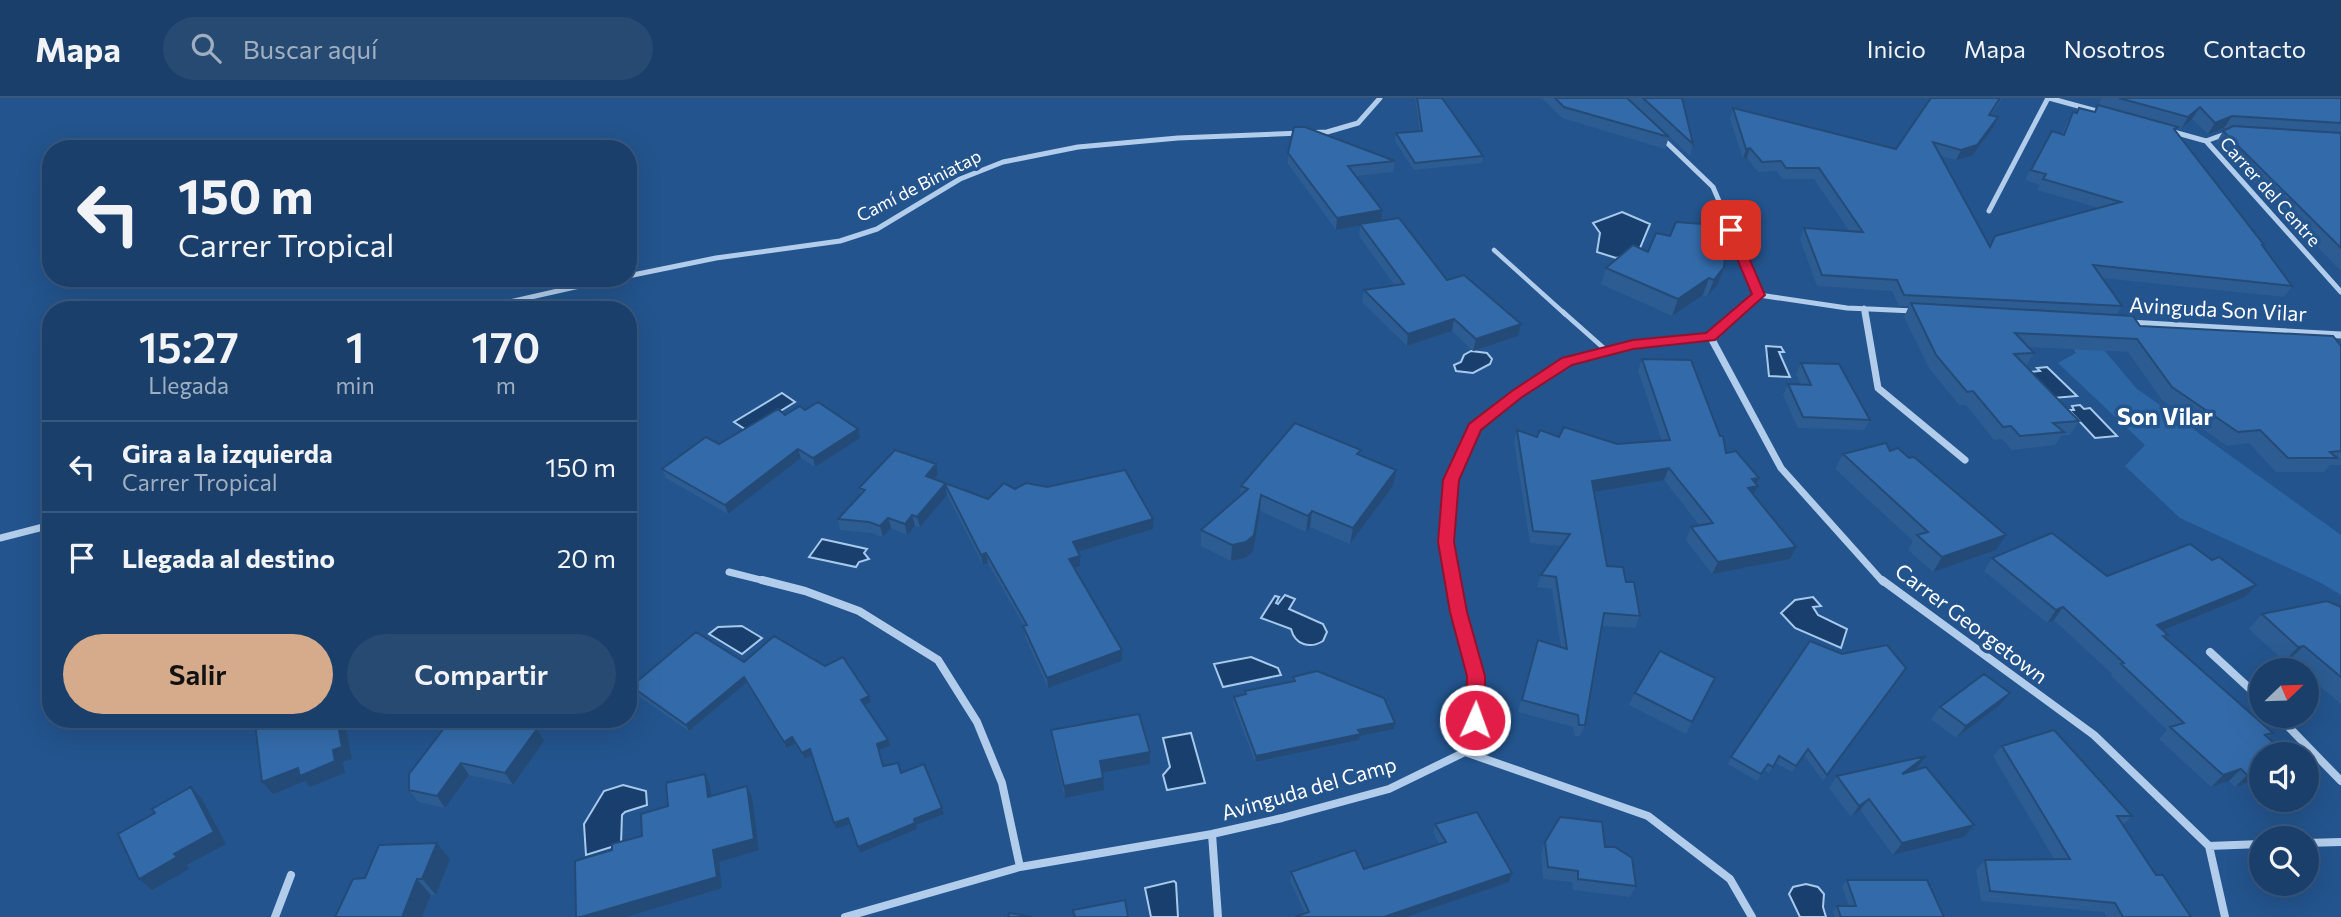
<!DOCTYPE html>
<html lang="es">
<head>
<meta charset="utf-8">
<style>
	:root { --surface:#1a3f6a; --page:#274a72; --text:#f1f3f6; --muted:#9fafc1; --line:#38587e; --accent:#d6ab8b }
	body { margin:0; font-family:Commissioner,sans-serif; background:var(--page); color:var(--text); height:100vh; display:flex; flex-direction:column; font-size:26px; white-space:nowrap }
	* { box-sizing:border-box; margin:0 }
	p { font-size:23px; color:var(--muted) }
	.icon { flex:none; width:38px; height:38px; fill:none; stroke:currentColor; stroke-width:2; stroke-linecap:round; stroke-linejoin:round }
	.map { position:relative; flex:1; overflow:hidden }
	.sheet { position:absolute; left:42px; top:203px; width:595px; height:427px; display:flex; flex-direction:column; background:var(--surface); border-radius:28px; box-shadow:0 7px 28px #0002,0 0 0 2px var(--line) }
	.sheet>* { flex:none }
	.top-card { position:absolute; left:42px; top:42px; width:595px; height:147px; border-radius:28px; box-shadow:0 7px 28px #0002,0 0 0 2px var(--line); background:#1a3f6a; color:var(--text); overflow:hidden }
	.needle { width:46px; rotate:67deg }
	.fabs { position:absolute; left:2249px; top:560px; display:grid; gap:14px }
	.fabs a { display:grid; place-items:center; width:70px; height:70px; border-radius:50%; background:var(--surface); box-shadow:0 7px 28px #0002,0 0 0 2px var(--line); font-size:35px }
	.pin { position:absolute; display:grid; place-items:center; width:60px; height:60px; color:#fff; margin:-30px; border-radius:14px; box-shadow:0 4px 10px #0006 }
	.me { position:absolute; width:77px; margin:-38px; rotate:2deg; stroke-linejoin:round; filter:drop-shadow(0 0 5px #0008) }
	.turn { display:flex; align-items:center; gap:24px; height:147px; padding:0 21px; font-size:32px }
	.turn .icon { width:91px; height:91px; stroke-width:2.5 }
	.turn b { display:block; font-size:49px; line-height:60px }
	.eta { display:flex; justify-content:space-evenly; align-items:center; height:119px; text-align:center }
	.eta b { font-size:42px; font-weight:600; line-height:49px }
	.primary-button { display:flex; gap:14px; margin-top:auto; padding:14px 21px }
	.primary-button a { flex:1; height:80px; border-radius:42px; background:var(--accent); color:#111; font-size:28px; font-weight:600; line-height:80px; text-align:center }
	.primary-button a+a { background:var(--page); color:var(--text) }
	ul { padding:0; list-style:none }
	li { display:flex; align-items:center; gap:21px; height:91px; padding:0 21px; border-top:2px solid var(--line) }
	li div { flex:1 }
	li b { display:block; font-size:26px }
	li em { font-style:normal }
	header { display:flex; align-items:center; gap:42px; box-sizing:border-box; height:98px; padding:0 35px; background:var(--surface); border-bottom:2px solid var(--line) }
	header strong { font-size:33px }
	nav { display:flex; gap:38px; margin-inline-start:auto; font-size:24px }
	.search { width:490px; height:63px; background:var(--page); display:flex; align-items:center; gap:18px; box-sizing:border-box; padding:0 24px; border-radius:38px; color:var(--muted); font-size:26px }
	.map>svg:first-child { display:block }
	.green { fill:#2d66a5 }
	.water { fill:#183f6d; stroke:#a6c9ec; stroke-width:2 }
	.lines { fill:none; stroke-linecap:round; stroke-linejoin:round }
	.service-far1 { stroke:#b2cdeb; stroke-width:4.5 }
	.service { stroke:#b2cdeb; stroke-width:5 }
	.minor-far2 { stroke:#b2cdeb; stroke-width:5 }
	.minor-far1 { stroke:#b2cdeb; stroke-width:7 }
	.minor { stroke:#b2cdeb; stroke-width:8 }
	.wall { fill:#2c5c92 }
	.shaded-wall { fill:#244b77 }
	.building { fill:#336baa; stroke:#244b77; stroke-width:2 }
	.route { fill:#e11d48; stroke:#92132f; stroke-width:2 }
	.labels { text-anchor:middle; stroke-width:7; stroke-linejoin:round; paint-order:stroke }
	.far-street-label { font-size:18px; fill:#fff; stroke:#23548d }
	.street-label { font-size:21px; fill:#fff; stroke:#23548d }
	.neighbourhood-label { font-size:23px; font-weight:bold; fill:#fff; stroke:#23548d }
</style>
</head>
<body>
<header>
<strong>Mapa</strong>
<div class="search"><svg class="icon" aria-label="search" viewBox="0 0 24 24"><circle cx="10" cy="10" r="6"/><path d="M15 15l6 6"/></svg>Buscar aquí</div>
<nav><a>Inicio</a><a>Mapa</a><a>Nosotros</a><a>Contacto</a></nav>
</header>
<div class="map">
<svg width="2341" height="819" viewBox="0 0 2341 819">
	<rect width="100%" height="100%" fill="#23548d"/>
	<path class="green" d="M2065,235l28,4 43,51 205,147v60l-20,-12 -141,-65 -55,-52 20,-21 -87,-82 18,-10z"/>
	<path class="water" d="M1622,114l28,12 -12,29 -22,5 -19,-6 3,-19 -7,-10z
		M1766,248l15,1 3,5h-5l11,25 -21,-1z
		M1471,253l16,2 5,6 -2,5 -17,9 -17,-2 -2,-6 7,-3 3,-7z
		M2047,269l30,29 -24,2 -23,-26 10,-1 -3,-3z
		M782,295l13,9 -47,29 -14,-9z
		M2080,307l4,4 6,-1 27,28 -22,2 -26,-28h5l-2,-4z
		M822,441l45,10 -3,4 5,6 -10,3 -3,5 -47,-10z
		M1285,497l10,4 -6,10 34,15 4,8 -4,9c-13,8 -28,4 -32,-12l-30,-11 14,-22 4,1 -3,6 2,1z
		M1813,499l8,9 -8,1 5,8 29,14 -6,19 -46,-20 -14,-15 14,-13z
		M742,528l20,12 -20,16 -33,-20 9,-7z
		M1251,559l27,11 3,7 -58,12 -9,-23z
		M1191,635l14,50 -38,7 -4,-15 7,-8 -7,-29z
		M623,687l23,6 1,14 -22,7 -3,3 -1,29 -35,11 -2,-31 20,-33z
		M1174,783l2,2 2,34h-27l-6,-29z
		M1806,786l12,3 6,7 -1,13 3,10h-26l-11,-23 4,-7z"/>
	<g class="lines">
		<path class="service-far1" d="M1494,152l71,64"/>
		<path class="service" d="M1563,214l44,39"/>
		<path class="minor-far2" d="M2049,0l55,15
			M2170,33l36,10 22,-8
			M1661,39l52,50 46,108
			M2206,43l135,151
			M1989,113l59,-113
			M628,178l88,-18 124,-17 37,-12 83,-50 43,-17 75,-15 100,-9 149,-6 31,-9 22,-25
			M1759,197l88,13 67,3
			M1864,210l1,6
			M474,212l141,-32
			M1737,216l22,-19"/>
		<path class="minor-far1" d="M1865,214l13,76 87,72
			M2129,225l212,12
			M1710,238l71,132 102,114
			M0,440l51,-13
			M729,474l40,10
			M1453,484l-7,-40 5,-63 23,-52 43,-33 50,-32 66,-17 77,-9 29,-24"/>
		<path class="minor" d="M762,482l43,11 54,20 79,49 39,62 25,61 18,84
			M1882,482l212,155 115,111 16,71
			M2210,554l51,47
			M2278,618l63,65
			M1465,654l183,64 82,63 22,38
			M1212,736l6,83
			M2306,745l35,-1
			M2209,748l52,-2
			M275,819l16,-42
			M845,819l175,-50 192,-33 70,-16 107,-29 76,-37 10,-32 1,-44 -23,-96"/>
	</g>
	<path class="wall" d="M1415,0h27l41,58 -1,7 -68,7 -19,-29 1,-8 24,-2z
		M1542,0h85l42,39 -4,12 -103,-31z
		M1628,0h54l11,46 -3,12z
		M1931,0h72l-12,17 7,2 -5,11 -21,28 -16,4 -15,-4 49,91 109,-39 -62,-18 3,-5 -15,-5 27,-49 10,3 5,-12 6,-10 4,1 18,-1 7,-14h239v173l-125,-128 7,-12 6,-3h-5l-16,6 -16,-15 -11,10 -4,-1 -2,2 89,115 -1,2 29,39 -8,11 -182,-19 20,28 -6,9 24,11 201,20v119h-11l-6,7h-48l-27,-29 -22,3 -65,-46 -34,-48 -99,-5 5,6 -8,13 53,55 -9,14h-8l-7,10 -43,5 -10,-11 -8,1 -28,-35h-7l-30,-37 -25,-51 5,-11h-10l-7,-15 -75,-5 -17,-47 4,-11 46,4 -36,-53h-32l-5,-8 -19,1 -11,-14 -4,1 -13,-40 3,-11 163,41z
		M1288,55l107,8 -2,11 -37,4 25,45 66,59 71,56 -45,15 -21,-20 -45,15 -45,-44 2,-12 31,-4 -36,-50 1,-10 -24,4 -48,-66z
		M1656,135l62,51 -11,13 -4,-2 -31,21 -71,-32 5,-16 42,-16z
		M1642,261l84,94 32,33 -4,9 36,64 -78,15 -26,-34 5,-13 9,-1 -36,-46 -70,12 13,74 19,16 14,34 -5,12 -33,-2 -17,99 -5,11h-5l-2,-9 -55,-15 20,-72 23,7 -9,-58 -15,-2 4,-12 21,-29 -32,-3 -16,-101 3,-12 20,7h22l58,7 45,-3 -24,-70z
		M1801,265l69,57 -6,10 -66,-2 -15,-33 5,-11 13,1 -5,-11z
		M805,312l55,28 -45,29 -14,-9 -73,56 -62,-36 -4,-9 123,-54z
		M1361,352l-1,6 33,30 -43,58 -40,-17 -4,5 -46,-21 -7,41 -8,6 -14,3 -30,-15v-16l39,-34 1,-10z
		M1890,353l106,99 -63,22 -25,-22 5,-9 -78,-72 8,-15z
		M938,377l-3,4 53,20 27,-10 138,40 -75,23 2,4v10l-6,2 48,82v11l-74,27 -23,-51 -1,-11 -36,-63 -5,2 -36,-70 -27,32 -5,-1 -8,9 -16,-7 -8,9 -12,-4 -31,-3 -2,-11 23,-25 -2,-6z
		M1992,460l253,39 -82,34 5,4 -3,3 108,95 -5,5 -7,16v24l-26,9 -6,-6 -18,6 -52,-48 8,-9 -56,-54 1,-2 -58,-54 -7,3 -63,-52z
		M628,499l3,5 6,80 107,-20 125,34 2,6 -6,3 25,41 -11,4 4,16 18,7 43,41 -28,11 1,4 -57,24 -10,-29 -14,5 -24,-74 -8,4 -9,-15 -9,4 -40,-65 -57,48 -61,-42z
		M2341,509v97l-35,-29v-5h-5l-12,-10 -5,1 -35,-32 13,-15z
		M1842,556l64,14 -83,113 -19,-26 -12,17 -16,-9 -7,10 -5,-3 -7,11 -29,-17 3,-7z
		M1293,579l102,46 -1,6 -34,7 -1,4 -104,22 -22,-59 1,-6 10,-2 1,-4 47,-10z
		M1715,580l-29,56 -57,-29 6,-12z
		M2010,595l-10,12 -44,33 -25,-19 9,-12z
		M1051,632l99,34 -48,9 2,17 -39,8 -13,-56z
		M544,643l-31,44 -44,-10 -24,33 -27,-6 -9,-12v-16z
		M2002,648l130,70 -9,9 33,50 35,42h-84l-3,-5 -123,-11 -5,-31 9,-10 69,-1 -61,-103z
		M1917,670l-3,2 60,55 -10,12 -71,18 -33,-45 -9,7 -22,-29 8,-12z
		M1435,726l74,58 -102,35h-112l10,-4 -15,-32 1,-9 73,-3 76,-24 -7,-12z
		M1545,744l60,5 31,39 -6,11 -57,-7 -1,-8 -29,-3 -2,-26z
		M437,745l13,16 -14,36h-5l-9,22h-87l30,-39z
		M1847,782l97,37h-109l-2,-5 4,-6h12l-7,-20z"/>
	<path class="shaded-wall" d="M2200,9l-8,12 -11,10 7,-12z
		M2232,18l-8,12 -16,6 7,-11z
		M1998,19l-5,11 -21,28 -16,4 5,-10z
		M1750,50l-3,10 -4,1 3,-10z
		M1382,112l-1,12 -45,8 1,-12z
		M1724,169l-6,17 -11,13 7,-17z
		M1709,180l-6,17 -31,21 6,-17z
		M1454,221l-2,12 -45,15 1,-12z
		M1521,226l-3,12 -45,15 3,-12z
		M858,331l2,9 -45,29 -2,-9z
		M798,351l3,9 -73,56 -3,-9z
		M936,366l2,11 -10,12 -2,-11z
		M1669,370l-5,12 -76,13 4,-12z
		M1396,372l-3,16 -43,58 3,-16z
		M1759,380l-4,8h3l-6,12 -10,2 10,-21z
		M945,386l2,11 -27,32 -3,-10z
		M1261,397l-1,16 -7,41 -8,6 -14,3 1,-16z
		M1312,413l-2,16 -4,5 2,-16z
		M912,417l3,11 -8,9 -2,-11z
		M888,420l3,10 -8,9 -3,-11z
		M1153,421v10l-79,24 -1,-11z
		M2006,437l-10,15 -63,22 9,-15z
		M1796,449l-6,12 -78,15 6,-12z
		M986,455l2,10 -5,2 -2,-10z
		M1080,458v10l-11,4v-11z
		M2256,487l-11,12 -98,40 10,-12z
		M628,499l3,5 7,88 -4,-6z
		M2063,509l-9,13 -7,3 9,-13z
		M2304,548l-15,14 -5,1 14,-14z
		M1122,552v11l-74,27 -1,-10z
		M744,579l2,6 -57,48 -3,-6z
		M2010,595l-10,12 -44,33 10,-12z
		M869,598l2,6 -8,4 -2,-6z
		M337,621h7l8,40 -9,3 2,11 -35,14 -5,-6 -32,13 -11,-12 71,-32z
		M1395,625l-1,6 -34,7 -1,4 -104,22 1,-6 102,-26z
		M537,631l7,12 -31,44 -8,-12z
		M792,639l3,7 -9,4 -2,-6z
		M888,642l2,6 -11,4 -2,-6z
		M810,651l2,6 -8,4 -2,-6z
		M1150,654v12l-49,9 -1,-12z
		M1926,658l-9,12 -24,18 9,-12z
		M461,665l8,12 -24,33 -8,-12z
		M2241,671l-12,12 -18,6 12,-12z
		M2261,673v7l-26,9 12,-12z
		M705,676l5,12 3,23 -5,-12z
		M1103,680l1,12 -39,8 -1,-12z
		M747,688l5,11 7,53 -40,12 3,26 -96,29h-45l132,-67z
		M191,689l11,12 24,45 -39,21 2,4 -37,21 -13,-11 35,-25z
		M1869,701l-9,11 -9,7 8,-11z
		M942,710l2,6 -28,11 1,4 -57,24 -2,-6 56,-28z
		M848,720l2,6 -14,5 -2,-6z
		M1974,727l-10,12 -71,18 9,-12z
		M437,745l13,16 -14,36 -14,-16z
		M1512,775l-3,9 -102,35h-23z
		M417,781l14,16 -9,22h-20z"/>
	<path class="building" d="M1417,0h25l41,58 -68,7 -19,-30 26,-2z
		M1555,0h72l42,39 -105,-30z
		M1643,0h39l11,46z
		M1931,0h69l-11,17 9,2 -21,28 -16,5 -28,-8 57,105 5,-11 126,-34 -78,-23 3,-5 -15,-4 21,-39 12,4 9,-23 4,1 2,-5 16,4 3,-7 80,22 -4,2 90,116h-2l30,41 -199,-21 29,41 -218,-11 -7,-15 -75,-5 -18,-47 59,4 -44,-64h-33l-5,-7 -19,1 -12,-14 -4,1 -13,-41 163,41z
		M2119,0h222v25l-109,-7 -17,7 -15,-16 -12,10z
		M2233,28l108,7v115l-118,-117z
		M1294,29h11l90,34 -47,5 34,44 -45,8 -49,-65z
		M1399,120l48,62 17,-5 57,49 -45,15 -22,-20 -46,15 -44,-44 40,-6 -44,-60z
		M1676,124l40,3 9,33 -1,9 -10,13 -5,-2 -31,21 -72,-31 27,-23 15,7 8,-19 14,3z
		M1911,205l222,13 7,10 193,10 8,10v105l-11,1 7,6h-49l-28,-28 -22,2 -66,-45 -35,-48 -122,-6 19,20 -20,1 65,67 -26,2 11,9 -44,4 -9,-10 -8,1 -30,-36 -6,1 -31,-37z
		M1642,261l49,1 29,76h3l3,17 10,-2 23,27 -7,1 6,7 -10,2 48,59 -78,15 -27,-35 22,-4 -44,-55 -77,13 15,85 16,1 3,15h8l6,34 -36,-3 -19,112h-6l-1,-10 -56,-15 16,-60 29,9 -11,-72 -15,-2 29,-41 -37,-3 -16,-101 20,7 3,-7 19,7 5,-10 53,17 53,-4z
		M1801,265l38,1 31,56 -67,-3 -15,-33 23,1z
		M818,304l40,27 -45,29 -15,-9 -73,56 -63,-36 44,-32 13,7 59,-35 7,6 15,-9 5,4z
		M1295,325l66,27 -4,4 39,16 -43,58 -41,-17 -4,5 -47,-21 -7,40 -8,7 -14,3 -31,-15 47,-41 -7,-3z
		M1886,345l4,8 8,-3 11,10 5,-1 92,78 -64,22 -25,-22 11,-3 -85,-78z
		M895,352l41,14 -10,12 62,23 16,-16 11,6 11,-6 21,4 78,-17 28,49 -80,23 7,14 -11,3 53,91 -75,28 -24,-52 4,-1 -41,-72 -5,2 -36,-71 -28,33 -5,-2 -7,9 -17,-6 -8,8 -11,-4 -31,-3 27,-29 -6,-2z
		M2052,435l55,43 83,-32 22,16 7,-3 37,28 -99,40 11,10 -5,1 110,97 -8,2 21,19h-25v17l-14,4 -6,-6 -18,6 -53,-48 14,-4 -63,-59 3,-1 -61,-56 -7,3 -64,-52z
		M2327,503l14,6v70l-37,-31 -6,1 -36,-33z
		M628,506l6,80 62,-52 48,30 30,-26 51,30 18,-9 26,39 -8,4 27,40 -11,4 6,22 15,-3 3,10 23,-9 18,44 -28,11 1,4 -57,24 -10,-29 -14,5 -24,-74 -8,4 -10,-16 -8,5 -40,-65 -58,48 -58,-41z
		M1810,543l32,13 45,-9 19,23 -79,107 -19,-26 -12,17 -17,-10 -6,11 -5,-3 -7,10 -30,-17z
		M1660,553l55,27 -23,44 -57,-29z
		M1317,573l67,27 11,25 -37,7 3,4 -105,22 -22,-59 12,-3 -1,-3 50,-10 -2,-4z
		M1984,576l26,19 -44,33 -26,-19z
		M1139,616l11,38 -50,9 3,17 -39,8 -13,-56z
		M264,621h73l5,28 -9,3 2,11 -35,15 -2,-8 -36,14 -7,-59z
		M451,621h35l51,10 -32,44 -44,-10 -24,33 -28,-6v-16z
		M2054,632l78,86h-15l39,59h7l28,42h-68l-8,-14 -125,-12 -5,-31 85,-1 -68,-113z
		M1926,658l-24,18 24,-7 48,58 -72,18 -33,-44 -10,7 -22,-30z
		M705,676l3,23 39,-11 7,53 -41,11 4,27 -136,40h-5l-1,-56 37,-11v-6l30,-8 -1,-22 27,-8 -2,-23z
		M191,689l23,45 -40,22 3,3 -38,22 -21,-45 37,-21 -3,-4z
		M1477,714l35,61 -128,44h-89l14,-5 -18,-40 64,-22 9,19 82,-27 -11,-18z
		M1560,719l42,5 3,25h10l17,11 4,28 -58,-7v-8l-30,-4 -3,-25z
		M437,745l-15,36h-5l-15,38h-67l18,-38 12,-1 14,-33z
		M1847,782h80l17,37h-103l-4,-11h19z
		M1125,802l3,17h-53l-2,-7z
		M1009,815l23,4h-24z"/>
	<path class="route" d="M1731,129l6,3 28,65 -50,45 -82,9 -61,16 -50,32 -41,33 -22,50 -5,62 13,70 18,64v44l-3,5 -7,3 -6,-3 -3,-5 1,-44 -17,-64 -12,-70 5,-62 26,-56 43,-33 50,-33 71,-18 73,-7 46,-39 -27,-64z"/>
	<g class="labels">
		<g class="far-street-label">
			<text transform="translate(919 88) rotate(-27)" y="6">Camí de Biniatap</text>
			<text transform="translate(2270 94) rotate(48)" y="6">Carrer del Centre</text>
		</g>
		<g class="street-label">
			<text transform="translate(2218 212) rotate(3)" y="7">Avinguda Son Vilar</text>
			<text transform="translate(1971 526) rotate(37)" y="7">Carrer Georgetown</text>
			<text transform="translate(1309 691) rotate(-16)" y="7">Avinguda del Camp</text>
		</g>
		<g class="neighbourhood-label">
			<text x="2165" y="327">Son Vilar</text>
		</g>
	</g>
</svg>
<div class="fabs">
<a><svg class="needle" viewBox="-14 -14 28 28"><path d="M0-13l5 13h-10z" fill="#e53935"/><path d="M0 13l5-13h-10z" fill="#9fafc1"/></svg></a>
<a><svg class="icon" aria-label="sound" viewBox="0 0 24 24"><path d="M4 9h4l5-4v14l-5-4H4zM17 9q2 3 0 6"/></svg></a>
<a><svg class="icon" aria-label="search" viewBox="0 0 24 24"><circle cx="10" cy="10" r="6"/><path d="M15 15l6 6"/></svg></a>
</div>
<div class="pin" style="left:1731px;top:132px;background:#d93025"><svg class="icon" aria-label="arrive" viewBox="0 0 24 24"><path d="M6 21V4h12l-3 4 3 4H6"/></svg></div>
<svg class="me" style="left:1475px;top:622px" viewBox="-20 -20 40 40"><circle r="17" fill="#e11d48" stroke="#fff" stroke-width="3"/><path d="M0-11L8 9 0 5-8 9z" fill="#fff"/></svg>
<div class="top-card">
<div class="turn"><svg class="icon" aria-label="left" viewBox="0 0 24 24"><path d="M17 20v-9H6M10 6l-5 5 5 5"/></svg><div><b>150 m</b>Carrer Tropical</div></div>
</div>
<section class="sheet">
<div class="eta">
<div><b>15:27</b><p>Llegada</p></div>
<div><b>1</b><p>min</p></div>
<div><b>170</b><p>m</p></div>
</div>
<ul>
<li><svg class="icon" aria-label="left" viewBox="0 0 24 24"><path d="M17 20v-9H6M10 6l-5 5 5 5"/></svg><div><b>Gira a la izquierda</b><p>Carrer Tropical</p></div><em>150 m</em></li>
<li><svg class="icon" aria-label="arrive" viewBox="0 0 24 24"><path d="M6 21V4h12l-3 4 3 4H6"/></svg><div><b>Llegada al destino</b></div><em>20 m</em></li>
</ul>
<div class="primary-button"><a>Salir</a><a>Compartir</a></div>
</section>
</div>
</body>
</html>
